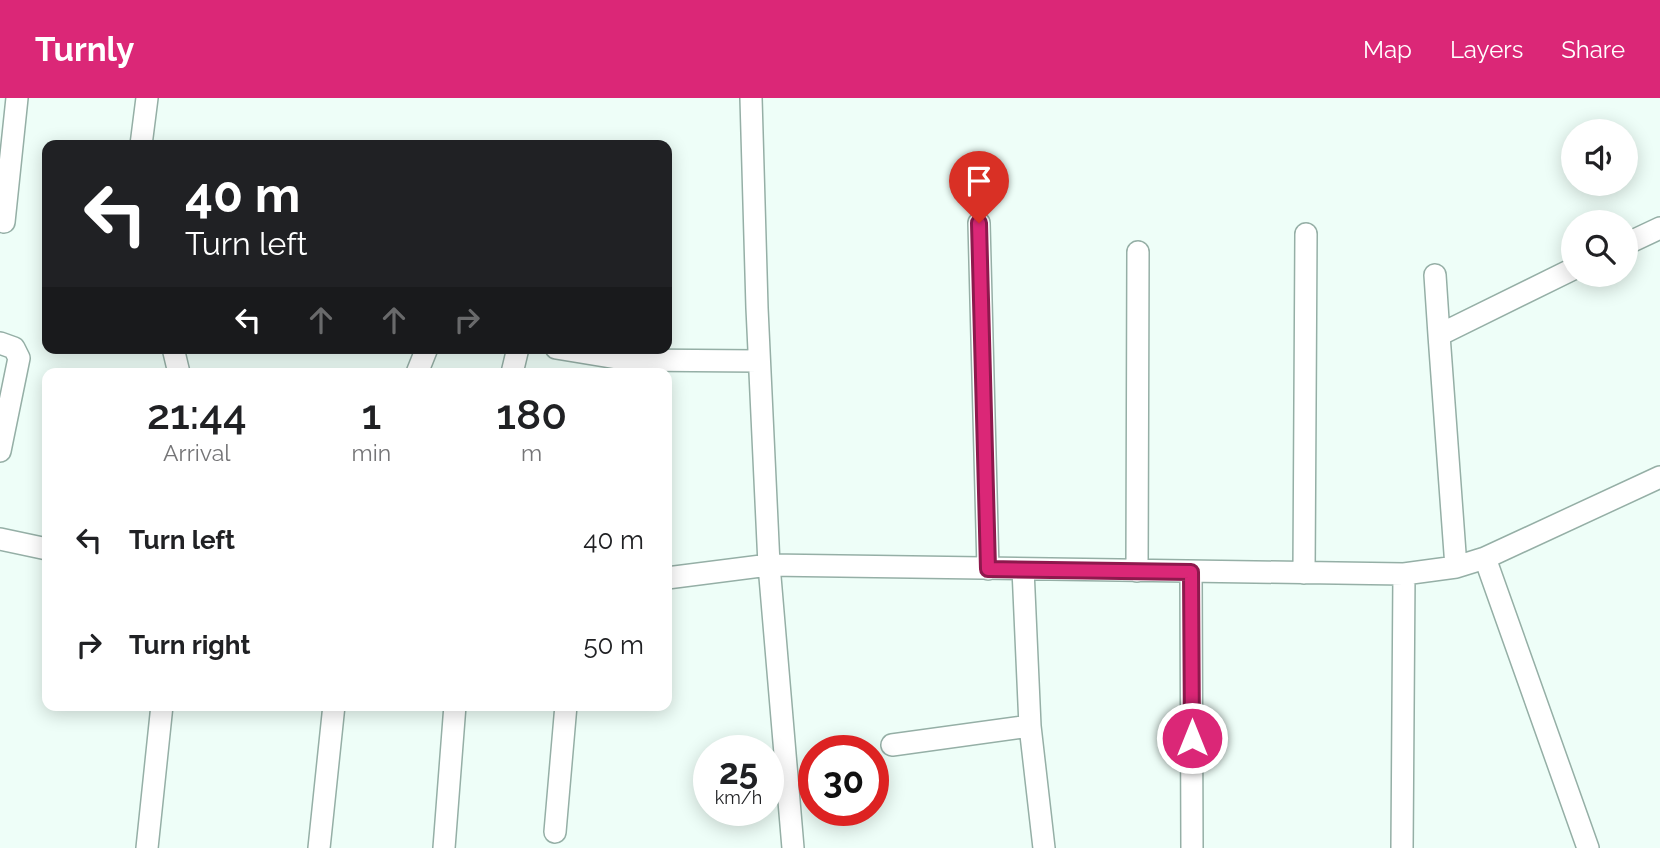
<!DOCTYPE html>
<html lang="en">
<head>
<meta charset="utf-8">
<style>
	:root { --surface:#fff; --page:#f2f2f2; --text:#202124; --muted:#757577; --accent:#db2777 }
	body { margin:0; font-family:Raleway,sans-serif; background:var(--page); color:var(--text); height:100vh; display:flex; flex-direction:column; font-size:26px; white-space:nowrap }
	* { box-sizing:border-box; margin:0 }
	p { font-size:23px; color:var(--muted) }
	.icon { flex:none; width:38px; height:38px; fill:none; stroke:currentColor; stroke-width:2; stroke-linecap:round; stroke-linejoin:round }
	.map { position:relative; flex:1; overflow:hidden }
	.panel { position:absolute; left:42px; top:270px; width:630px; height:343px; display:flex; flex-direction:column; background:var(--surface); border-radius:14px; box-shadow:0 4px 18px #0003 }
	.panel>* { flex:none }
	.hud { position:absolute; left:42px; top:42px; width:630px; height:214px; border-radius:14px; box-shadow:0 4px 18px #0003; background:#202124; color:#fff; overflow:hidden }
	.controls { position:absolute; left:1561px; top:21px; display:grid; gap:14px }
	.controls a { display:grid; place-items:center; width:77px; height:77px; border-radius:50%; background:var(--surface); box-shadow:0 4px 18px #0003; font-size:35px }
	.speed { position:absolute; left:693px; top:637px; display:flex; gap:14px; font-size:35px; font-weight:700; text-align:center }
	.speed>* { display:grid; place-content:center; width:91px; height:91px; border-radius:50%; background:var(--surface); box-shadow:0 4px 18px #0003; line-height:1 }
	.speed small { font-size:18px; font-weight:400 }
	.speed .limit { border:10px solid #d22; background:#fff; color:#111 }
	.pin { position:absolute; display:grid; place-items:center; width:60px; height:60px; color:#fff; margin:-72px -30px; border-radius:50% 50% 50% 0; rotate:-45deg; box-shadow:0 0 7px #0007 }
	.pin .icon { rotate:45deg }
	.me { position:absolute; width:77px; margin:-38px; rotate:0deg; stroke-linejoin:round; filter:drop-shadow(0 0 5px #0008) }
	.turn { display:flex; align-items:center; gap:24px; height:147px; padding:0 28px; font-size:32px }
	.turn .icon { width:91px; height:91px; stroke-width:2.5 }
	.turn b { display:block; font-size:49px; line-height:60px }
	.lanes { display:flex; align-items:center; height:66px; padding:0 28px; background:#0003; justify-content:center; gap:35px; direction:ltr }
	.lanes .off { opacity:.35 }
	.eta { display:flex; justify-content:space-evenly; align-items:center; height:119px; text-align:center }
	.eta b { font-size:42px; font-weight:600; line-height:49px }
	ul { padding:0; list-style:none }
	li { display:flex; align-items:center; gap:21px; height:105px; padding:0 28px }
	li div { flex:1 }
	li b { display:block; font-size:26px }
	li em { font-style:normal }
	header { display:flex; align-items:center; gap:42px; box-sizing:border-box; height:98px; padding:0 35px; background:var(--accent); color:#fff }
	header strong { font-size:33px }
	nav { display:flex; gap:38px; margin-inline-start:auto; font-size:24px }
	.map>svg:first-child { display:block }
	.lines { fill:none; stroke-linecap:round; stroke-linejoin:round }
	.minor-casing { stroke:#95afa6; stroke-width:24 }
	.minor { stroke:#fff; stroke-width:21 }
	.route-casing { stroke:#8e194d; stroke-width:18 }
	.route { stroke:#db2777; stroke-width:12 }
</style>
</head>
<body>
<header>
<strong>Turnly</strong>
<nav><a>Map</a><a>Layers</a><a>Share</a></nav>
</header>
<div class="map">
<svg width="1660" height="750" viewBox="0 0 1660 750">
	<rect width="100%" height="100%" fill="#eefef8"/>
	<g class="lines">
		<defs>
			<path id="minor" d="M751,0l6,210 12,257 24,283
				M141,47l6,-47
				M4,124l13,-124
				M979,125l9,346
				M1626,146l34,-16
				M1435,177l4,60
				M0,245l14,5 5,10 -19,93
				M173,250l6,25
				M556,250l73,12 130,1
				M417,275l10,-25
				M512,275l6,-25
				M0,441l47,10
				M1485,460l103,290
				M1456,469l-17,-232 134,-66
				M1023,471l7,157 14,122
				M1137,473l1,-319
				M1191,474l1,276
				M1304,475l2,-339
				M667,480l102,-13 635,9 52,-7 29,-9 175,-81
				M892,647l138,-19
				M555,734l11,-127
				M147,750l15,-143
				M319,750l15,-143
				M444,750l11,-143
				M1402,750l2,-274"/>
		</defs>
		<use href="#minor" class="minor-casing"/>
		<use href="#minor" class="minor"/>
	</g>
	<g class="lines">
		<defs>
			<path id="route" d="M979,125l9,346 203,3 1,166"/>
		</defs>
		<use href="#route" class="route-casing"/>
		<use href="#route" class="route"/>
	</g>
</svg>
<div class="controls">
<a><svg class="icon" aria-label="sound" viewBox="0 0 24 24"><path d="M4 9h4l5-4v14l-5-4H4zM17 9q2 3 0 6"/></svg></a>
<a><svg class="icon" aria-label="search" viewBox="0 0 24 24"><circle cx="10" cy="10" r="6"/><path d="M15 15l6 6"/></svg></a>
</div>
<div class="speed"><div>25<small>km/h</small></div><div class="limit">30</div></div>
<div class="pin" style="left:979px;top:125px;background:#d93025"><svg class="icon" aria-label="arrive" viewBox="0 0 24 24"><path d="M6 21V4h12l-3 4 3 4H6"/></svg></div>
<svg class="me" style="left:1192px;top:640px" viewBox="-20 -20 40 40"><circle r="17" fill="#db2777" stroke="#fff" stroke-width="3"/><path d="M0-11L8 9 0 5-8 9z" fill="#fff"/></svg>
<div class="hud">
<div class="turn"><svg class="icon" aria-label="left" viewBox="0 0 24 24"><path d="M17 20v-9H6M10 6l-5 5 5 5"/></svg><div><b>40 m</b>Turn left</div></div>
<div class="lanes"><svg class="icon" aria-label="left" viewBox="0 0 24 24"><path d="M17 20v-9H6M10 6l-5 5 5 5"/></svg><svg class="icon off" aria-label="ahead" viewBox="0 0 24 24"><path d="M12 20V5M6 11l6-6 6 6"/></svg><svg class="icon off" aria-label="ahead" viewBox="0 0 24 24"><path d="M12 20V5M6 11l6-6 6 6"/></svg><svg class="icon off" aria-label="right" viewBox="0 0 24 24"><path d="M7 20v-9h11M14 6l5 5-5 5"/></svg></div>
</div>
<section class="panel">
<div class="eta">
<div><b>21:44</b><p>Arrival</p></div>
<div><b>1</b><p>min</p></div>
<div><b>180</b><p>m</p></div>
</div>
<ul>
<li><svg class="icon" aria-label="left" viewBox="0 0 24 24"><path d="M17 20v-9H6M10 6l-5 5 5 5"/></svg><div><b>Turn left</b></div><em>40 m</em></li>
<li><svg class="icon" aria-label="right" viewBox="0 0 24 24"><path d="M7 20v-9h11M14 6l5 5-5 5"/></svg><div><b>Turn right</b></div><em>50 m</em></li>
</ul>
</section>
</div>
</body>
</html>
